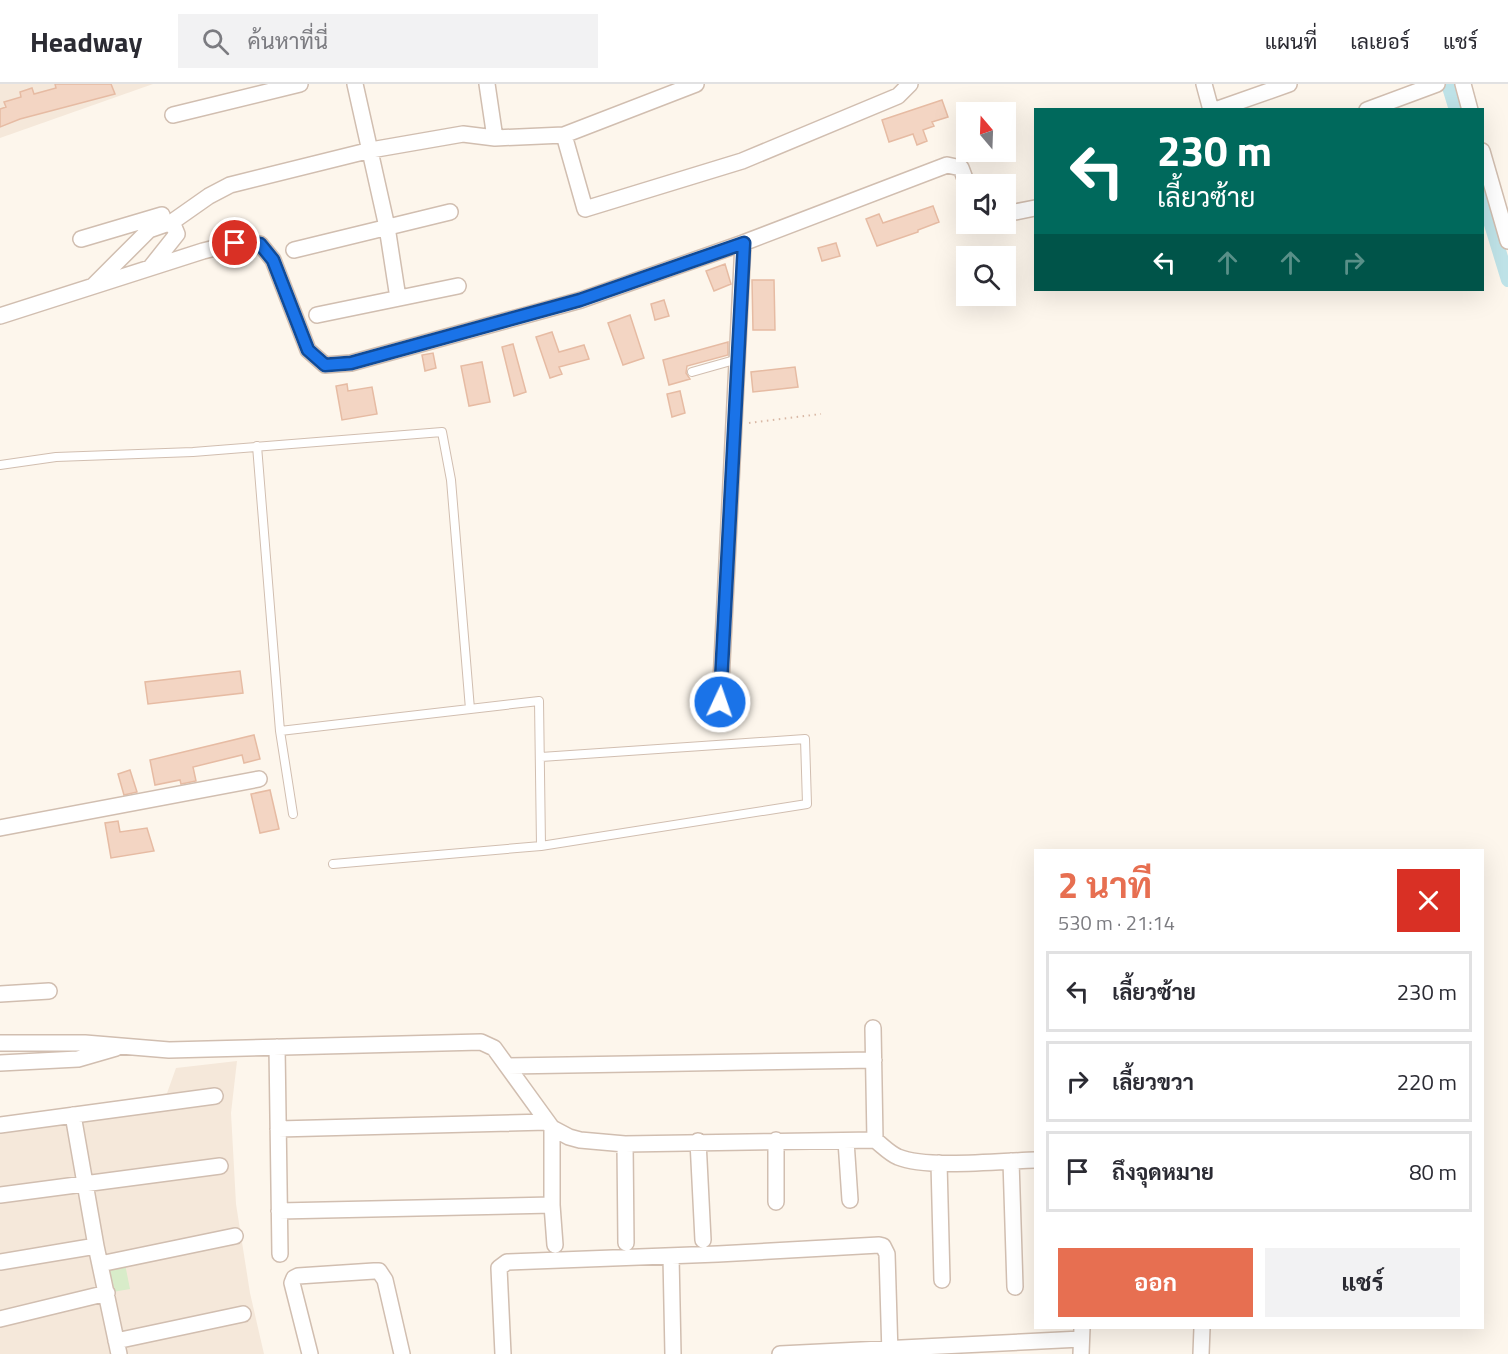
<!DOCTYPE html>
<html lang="th">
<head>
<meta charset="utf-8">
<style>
	:root { --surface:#fff; --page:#f2f2f3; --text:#2b2b33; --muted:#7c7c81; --line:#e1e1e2; --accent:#e76f51 }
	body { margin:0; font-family:"Titillium Web",Sarabun,sans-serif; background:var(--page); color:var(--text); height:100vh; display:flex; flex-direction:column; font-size:22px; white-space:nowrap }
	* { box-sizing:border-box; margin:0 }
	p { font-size:20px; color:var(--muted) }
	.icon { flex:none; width:33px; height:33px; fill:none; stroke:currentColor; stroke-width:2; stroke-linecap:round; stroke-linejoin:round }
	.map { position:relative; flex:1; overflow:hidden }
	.details { position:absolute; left:1034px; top:765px; width:450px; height:480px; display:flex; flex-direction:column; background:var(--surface); border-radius:0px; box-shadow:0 6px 24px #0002 }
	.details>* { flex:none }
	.banner { position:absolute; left:1034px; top:24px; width:450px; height:183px; border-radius:0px; box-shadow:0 6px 24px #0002; background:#00695c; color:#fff; overflow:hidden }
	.needle { width:39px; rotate:341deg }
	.fabs { position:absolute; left:956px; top:18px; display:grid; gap:12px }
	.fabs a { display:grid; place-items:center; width:60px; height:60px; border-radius:0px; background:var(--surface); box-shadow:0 6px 24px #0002; font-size:30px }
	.pin { position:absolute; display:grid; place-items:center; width:51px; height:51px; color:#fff; margin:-26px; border:3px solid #fff; border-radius:50%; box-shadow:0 2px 6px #0007 }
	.me { position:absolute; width:66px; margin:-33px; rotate:3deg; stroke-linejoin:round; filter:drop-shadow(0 0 4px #0008) }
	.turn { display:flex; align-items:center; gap:21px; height:126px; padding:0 24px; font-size:27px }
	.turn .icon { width:78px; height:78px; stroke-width:2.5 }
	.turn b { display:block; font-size:42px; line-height:51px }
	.lanes { display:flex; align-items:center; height:57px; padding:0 24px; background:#0003; justify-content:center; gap:30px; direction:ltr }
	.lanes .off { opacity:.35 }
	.round { display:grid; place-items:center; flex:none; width:63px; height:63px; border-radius:0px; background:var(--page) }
	.summary { display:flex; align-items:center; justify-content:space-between; height:102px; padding:0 24px }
	h1 { font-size:36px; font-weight:700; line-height:45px; color:var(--accent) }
	.button { display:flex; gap:12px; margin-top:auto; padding:12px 24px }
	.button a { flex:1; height:69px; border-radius:0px; background:var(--accent); color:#fff; font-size:24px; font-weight:700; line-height:69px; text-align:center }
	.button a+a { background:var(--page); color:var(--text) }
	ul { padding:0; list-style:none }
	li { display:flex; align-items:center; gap:18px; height:81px; margin:0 12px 9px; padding:0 12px; border:3px solid var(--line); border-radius:0px }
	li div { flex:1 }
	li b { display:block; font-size:22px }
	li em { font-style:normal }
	header { display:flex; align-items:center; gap:36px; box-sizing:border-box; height:84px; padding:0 30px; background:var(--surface); border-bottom:2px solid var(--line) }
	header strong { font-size:28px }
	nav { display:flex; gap:33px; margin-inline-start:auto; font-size:21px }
	.search { width:420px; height:54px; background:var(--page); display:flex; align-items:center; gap:15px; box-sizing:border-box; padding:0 21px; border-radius:0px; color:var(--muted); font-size:22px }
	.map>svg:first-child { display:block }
	.residential { fill:#f5e8da }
	.green { fill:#d8ecc9 }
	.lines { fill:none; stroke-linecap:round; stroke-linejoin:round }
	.canal { stroke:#bfe3e8; stroke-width:14 }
	.building { fill:#f3d5c3; stroke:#e6bba3; stroke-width:1.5 }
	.service-casing { stroke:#d1beb0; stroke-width:10 }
	.minor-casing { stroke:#d1beb0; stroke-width:18 }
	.path { stroke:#d9b8a5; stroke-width:2; stroke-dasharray:1.5 4.5; stroke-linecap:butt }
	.service { stroke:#fff; stroke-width:8 }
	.minor { stroke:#fff; stroke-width:15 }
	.route-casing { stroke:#114b97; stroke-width:15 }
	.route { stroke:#1a73e8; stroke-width:10 }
</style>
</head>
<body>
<header>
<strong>Headway</strong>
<div class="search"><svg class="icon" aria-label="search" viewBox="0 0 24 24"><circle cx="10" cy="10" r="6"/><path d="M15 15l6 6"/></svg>ค้นหาที่นี่</div>
<nav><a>แผนที่</a><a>เลเยอร์</a><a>แชร์</a></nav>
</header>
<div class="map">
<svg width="1508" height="1270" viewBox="0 0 1508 1270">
	<rect width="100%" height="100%" fill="#fdf6ec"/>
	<path class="residential" d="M0,0h153l-153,54z
		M237,977l-6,52 5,91 14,89 14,61h-264v-237l166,-21 10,-28z"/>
	<path class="green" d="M124,1175l6,30 -23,4 -7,-29z"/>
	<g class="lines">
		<path class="canal" d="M1448,0l8,26
			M1482,111l26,85"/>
	</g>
	<path class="building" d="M55,0h56l4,10 -95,25 -20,8v-18l6,-2 -2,-5 17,-5 -1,-5 12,-4 2,6 22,-6z
		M942,16l6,17 -16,5 2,4 -11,4 4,11 -10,4 -4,-11 -24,8 -7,-22z
		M933,122l6,16 -21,8v2l-41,14 -11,-27 13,-5 4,9z
		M836,159l4,13 -18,5 -4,-13z
		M725,180l6,20 -17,7 -8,-20z
		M752,196h22l1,50h-22z
		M664,216l5,16 -14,4 -4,-16z
		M630,231l14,43 -21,7 -15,-42z
		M552,248l7,20 25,-7 5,14 -30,8 3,7 -12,4 -14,-41z
		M728,258v13l-41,11 -1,7 4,6 -21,6 -6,-25z
		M513,260l13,48 -12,4 -12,-49z
		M433,269l3,15 -11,3 -3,-16z
		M482,278l8,40 -21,4 -8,-40z
		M795,283l3,20 -45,5 -2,-20z
		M347,300l1,7 24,-4 5,27 -35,6 -6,-34z
		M680,307l5,22 -13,4 -5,-23z
		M240,587l3,22 -95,11 -3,-22z
		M254,651l6,24 -16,4 -2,-8 -49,12 3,14 -15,3 -1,-4 -25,5 -5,-25z
		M130,686l7,22 -13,3 -6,-21z
		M270,706l9,39 -19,4 -9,-39z
		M118,737l2,11 27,-4 7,23 -43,7 -6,-35z"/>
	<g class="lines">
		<defs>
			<path id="service" d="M692,288l46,-13
				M257,362l23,285 13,83
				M0,381l56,-8 137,-5 249,-20 9,48 19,229
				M280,647l259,-30 2,145
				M333,780l208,-18 266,-42 -2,-65 -264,18"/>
			<path id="minor" d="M355,0l32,143 11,71
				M487,0l8,54
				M1204,0l7,26
				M1463,0l7,26
				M1215,26l74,-26
				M1367,26l70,-26
				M173,31l127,-31
				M564,51l21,74 157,-48 156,-65 12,-12
				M1482,67l26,90
				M1005,130l30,-6
				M172,138l37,-26 21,-11 141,-35 92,-16 32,4 69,-3 132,-51
				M81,155l81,-24
				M294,166l156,-38
				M94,201l55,-55 23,-8 5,12 -27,34
				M317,231l141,-29
				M0,232l203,-65 32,-8 25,1 13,16 35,90 17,15 26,-2 230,-63 162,-57 204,-78 14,3 6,16
				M720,618l23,-459
				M0,744l259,-49
				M0,910l49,-3
				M873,944l2,112
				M0,959h85l84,7 312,-8 13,6 58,80 17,9 11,3 45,4 250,-4c8,6 14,13 23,17 29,12 103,4 137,3
				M277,963l3,207
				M0,979l78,-4 38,-11
				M507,982l367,-6
				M73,1031l23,131 23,108
				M0,1041l215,-29
				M552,1044v77l3,40
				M278,1045l269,-7
				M776,1056v62
				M698,1057l5,99
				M846,1057l4,59
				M625,1060l1,99
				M1011,1077l4,126
				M939,1079l3,117
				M0,1111l220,-29
				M279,1127l273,-6
				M671,1172l2,98
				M0,1178l96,-16
				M100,1180l135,-28
				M0,1235l107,-26
				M116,1257l127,-27
				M310,1270l-18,-71 2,-5 4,-2 76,-5h5l6,9 17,74
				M503,1270l-4,-86 8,-6 211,-8 161,-9 4,1 4,8 3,100
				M780,1270l301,-15
				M1081,1270l1,-26
				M1201,1270l1,-26"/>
		</defs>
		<use href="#service" class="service-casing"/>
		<use href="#minor" class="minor-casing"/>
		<path class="path" d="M749,339l72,-9"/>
		<use href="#service" class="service"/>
		<use href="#minor" class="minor"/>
	</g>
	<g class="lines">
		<defs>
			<path id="route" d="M235,159l25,1 13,16 35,90 17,15 26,-2 229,-63 164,-57 -24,459"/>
		</defs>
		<use href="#route" class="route-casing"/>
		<use href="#route" class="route"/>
	</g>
</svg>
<div class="fabs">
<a><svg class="needle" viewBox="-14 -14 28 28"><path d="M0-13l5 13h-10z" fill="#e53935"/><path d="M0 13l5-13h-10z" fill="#7c7c81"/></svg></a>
<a><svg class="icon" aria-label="sound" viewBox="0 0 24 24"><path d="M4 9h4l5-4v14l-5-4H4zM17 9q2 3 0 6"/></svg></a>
<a><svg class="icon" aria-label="search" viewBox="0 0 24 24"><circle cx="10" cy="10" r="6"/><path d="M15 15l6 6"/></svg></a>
</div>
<div class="pin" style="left:235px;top:159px;background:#d93025"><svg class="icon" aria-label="arrive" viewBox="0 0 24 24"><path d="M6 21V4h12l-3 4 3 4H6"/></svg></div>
<svg class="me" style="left:720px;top:618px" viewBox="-20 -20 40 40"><circle r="17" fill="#1a73e8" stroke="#fff" stroke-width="3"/><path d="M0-11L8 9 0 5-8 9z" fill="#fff"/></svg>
<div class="banner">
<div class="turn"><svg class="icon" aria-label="left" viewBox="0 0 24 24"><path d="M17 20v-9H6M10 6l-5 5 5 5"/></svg><div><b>230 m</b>เลี้ยวซ้าย</div></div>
<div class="lanes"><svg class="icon" aria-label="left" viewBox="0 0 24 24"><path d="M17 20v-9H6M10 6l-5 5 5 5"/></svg><svg class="icon off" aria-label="ahead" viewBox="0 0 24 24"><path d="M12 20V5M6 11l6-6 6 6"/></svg><svg class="icon off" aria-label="ahead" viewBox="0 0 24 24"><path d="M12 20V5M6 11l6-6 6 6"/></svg><svg class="icon off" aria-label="right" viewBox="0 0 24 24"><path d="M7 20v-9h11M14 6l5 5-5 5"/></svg></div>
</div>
<section class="details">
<div class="summary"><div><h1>2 นาที</h1><p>530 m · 21:14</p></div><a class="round" style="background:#d93025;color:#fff"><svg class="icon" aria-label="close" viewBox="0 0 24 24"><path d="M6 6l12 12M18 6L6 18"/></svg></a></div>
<ul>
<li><svg class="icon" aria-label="left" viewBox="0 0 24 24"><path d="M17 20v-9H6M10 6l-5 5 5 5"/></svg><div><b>เลี้ยวซ้าย</b></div><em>230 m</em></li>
<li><svg class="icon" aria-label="right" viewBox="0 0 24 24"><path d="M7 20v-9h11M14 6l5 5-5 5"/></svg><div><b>เลี้ยวขวา</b></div><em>220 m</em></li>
<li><svg class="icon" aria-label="arrive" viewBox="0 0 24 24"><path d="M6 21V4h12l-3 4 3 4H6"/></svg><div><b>ถึงจุดหมาย</b></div><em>80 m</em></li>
</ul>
<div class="button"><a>ออก</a><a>แชร์</a></div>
</section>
</div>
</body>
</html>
